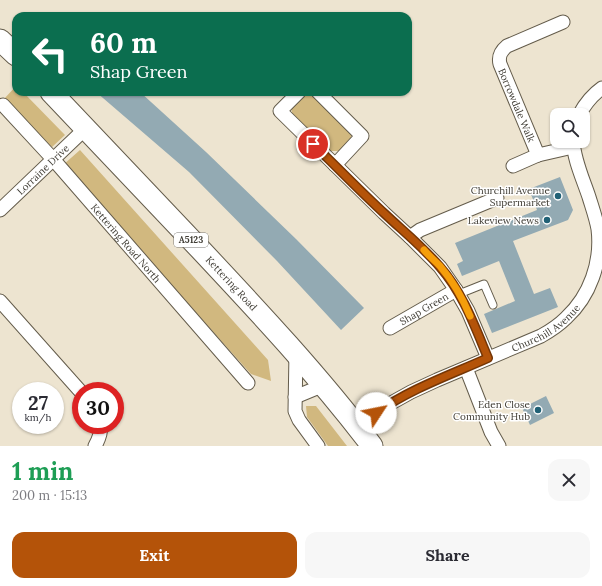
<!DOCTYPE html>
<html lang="en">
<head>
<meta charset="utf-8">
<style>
	:root { --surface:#fff; --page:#f7f7f7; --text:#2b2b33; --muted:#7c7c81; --accent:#b45309 }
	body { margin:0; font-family:Lora,serif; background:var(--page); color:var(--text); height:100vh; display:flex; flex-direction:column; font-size:15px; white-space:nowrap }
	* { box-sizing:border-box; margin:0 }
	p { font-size:13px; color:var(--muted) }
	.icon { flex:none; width:22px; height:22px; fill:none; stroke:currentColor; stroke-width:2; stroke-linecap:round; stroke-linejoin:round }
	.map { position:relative; height:446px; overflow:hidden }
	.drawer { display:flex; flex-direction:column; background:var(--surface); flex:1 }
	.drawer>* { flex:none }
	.banner { position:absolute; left:12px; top:12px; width:400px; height:84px; border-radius:12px; box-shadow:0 1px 3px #0004; background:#0b6e4f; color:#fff; overflow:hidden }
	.controls { position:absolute; left:550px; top:108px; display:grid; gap:8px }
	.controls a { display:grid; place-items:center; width:40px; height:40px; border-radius:8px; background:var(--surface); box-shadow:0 1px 3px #0004; font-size:20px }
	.speed { position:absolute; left:12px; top:382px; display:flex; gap:8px; font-size:20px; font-weight:700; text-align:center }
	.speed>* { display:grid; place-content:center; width:52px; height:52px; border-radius:50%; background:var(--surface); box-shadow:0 1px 3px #0004; line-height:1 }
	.speed small { font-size:10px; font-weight:400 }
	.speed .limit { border:6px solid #d22; background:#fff; color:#111 }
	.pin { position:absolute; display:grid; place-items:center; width:34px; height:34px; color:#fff; margin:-17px; border:2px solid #fff; border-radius:50%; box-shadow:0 1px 4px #0007 }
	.me { position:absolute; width:44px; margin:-22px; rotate:56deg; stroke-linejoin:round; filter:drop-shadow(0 0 3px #0008) }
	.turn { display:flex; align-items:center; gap:14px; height:84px; padding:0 12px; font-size:18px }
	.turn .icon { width:52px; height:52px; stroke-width:2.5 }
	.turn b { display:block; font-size:28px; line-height:34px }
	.round { display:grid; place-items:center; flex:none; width:42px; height:42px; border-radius:12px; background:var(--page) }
	.summary { display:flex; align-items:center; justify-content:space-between; height:68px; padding:0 12px }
	h1 { font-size:24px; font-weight:800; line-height:30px; color:#1e9e55 }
	.cta { display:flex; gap:8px; margin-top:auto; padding:8px 12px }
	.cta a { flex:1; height:46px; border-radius:12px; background:var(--accent); color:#fff; font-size:16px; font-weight:800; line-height:46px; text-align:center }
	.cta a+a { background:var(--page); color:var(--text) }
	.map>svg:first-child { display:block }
	.green { fill:#d1b87f }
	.building { fill:#93aab3 }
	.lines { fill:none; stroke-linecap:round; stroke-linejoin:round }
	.lane-casing { stroke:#645c4b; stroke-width:9 }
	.street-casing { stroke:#645c4b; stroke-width:15 }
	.primary-casing { stroke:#645c4b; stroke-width:23 }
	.lane { stroke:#fff; stroke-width:7 }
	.street { stroke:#fff; stroke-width:13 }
	.primary { stroke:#fff; stroke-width:21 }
	.route-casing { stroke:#753606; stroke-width:10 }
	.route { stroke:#b45309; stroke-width:7 }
	.slow { stroke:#f59e0b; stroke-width:7 }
	.poi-dot { fill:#216176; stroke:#fff; stroke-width:1.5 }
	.labels { text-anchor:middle; stroke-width:3; stroke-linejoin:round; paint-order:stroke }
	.shield { fill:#fff; stroke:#797772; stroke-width:1 }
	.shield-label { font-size:9px; font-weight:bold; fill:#403d35 }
	.street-label { font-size:10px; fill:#403d35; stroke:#fff }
	.poi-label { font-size:10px; fill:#403d35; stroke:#fff; text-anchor:end }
</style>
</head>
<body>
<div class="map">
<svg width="602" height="446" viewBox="0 0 602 446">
	<rect width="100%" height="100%" fill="#ede4d0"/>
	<path class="green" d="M16,86v6h7l42,43 -13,12 -48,-48z
		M304,93h5l5,1 38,39 -2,9 -11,9h-9l-37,-34 -2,-10z
		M80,150l188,210 3,21 -20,-7 -188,-209z
		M306,406h10l31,40h-19l-21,-29z"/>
	<path class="building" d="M96,92h44l66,60 90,87 68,69 -23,22 -64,-69 -88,-89z
		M560,177l13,33 -5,10 -55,21 21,53 16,-6 8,19 -66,26 -8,-19 31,-13 -16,-40 -37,15 -5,-12 6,-3 -8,-18 82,-33 -8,-21z
		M546,396l8,17 -24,12 -8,-17z"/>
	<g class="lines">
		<defs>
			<path id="lane" d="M459,294l25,-10 9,21"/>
			<g id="street">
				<path d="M299,92l-19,19 104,102 26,24 30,30 16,23 12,21 20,47"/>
				<path d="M318,92l44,44 -27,29"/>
				<path id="s1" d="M3,105l50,54 195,224"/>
				<path d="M579,115c6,-11 13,-20 23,-27"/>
				<path d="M538,155l-38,-91c-2,-8 1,-13 7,-18l56,-24"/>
				<path d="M513,166l25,-11 35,-8"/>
				<path id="s2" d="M0,210l86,-82"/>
				<path d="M410,237l10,-7 77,-32"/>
				<path d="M0,301l81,91"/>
				<path id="s3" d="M390,328l66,-38"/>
				<path d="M296,352l-1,59 4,9 19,26"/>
				<path d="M466,368l25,64 8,14"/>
				<path d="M295,397l29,-12"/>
				<path id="s4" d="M359,429l17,-16 8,-6 27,-15 26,-12 104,-44c9,-5 18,-11 25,-18 24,-22 36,-56 32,-89 -2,-11 -6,-22 -9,-32 -6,-18 -15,-37 -16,-56"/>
				<path d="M95,446c4,-7 6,-13 6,-21"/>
			</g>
			<g id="primary">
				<path d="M0,40l16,15"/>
				<path id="s5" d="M51,92c50,52 99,104 148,156 60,64 120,128 173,198"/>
			</g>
		</defs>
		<use href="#lane" class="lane-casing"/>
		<use href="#street" class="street-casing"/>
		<use href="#primary" class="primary-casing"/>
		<use href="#lane" class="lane"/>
		<use href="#street" class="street"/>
		<use href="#primary" class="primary"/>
	</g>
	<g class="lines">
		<defs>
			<path id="route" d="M313,144c24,23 47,47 72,70 18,17 38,33 55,53 23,26 35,60 48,91 -38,17 -78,31 -112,55"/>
		</defs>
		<use href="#route" class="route-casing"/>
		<use href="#route" class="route"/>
		<path class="slow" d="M424,250c5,6 11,11 16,16 12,14 23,33 30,50"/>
	</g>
	<g class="poi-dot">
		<circle cx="558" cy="196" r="4"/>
		<circle cx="547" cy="220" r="4"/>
		<circle cx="538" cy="410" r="4"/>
	</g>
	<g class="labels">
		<rect class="shield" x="174" y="233" width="34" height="14" rx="3"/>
		<g class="shield-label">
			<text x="191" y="243">A5123</text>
		</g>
		<g class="street-label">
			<text transform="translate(517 105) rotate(67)" y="4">Borrowdale Walk</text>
			<text dy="4" stroke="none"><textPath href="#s2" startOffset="59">Lorraine Drive</textPath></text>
			<text dy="4" stroke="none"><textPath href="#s1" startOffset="185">Kettering Road North</textPath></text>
			<text dy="4" stroke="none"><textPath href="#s5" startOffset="263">Kettering Road</textPath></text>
			<text dy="4" stroke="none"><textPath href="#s3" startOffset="39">Shap Green</textPath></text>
			<text dy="4" stroke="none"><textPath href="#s4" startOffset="214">Churchill Avenue</textPath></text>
		</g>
		<g class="poi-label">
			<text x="550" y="194">Churchill Avenue<tspan x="550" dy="12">Supermarket</tspan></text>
			<text x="539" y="224">Lakeview News</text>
			<text x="530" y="408">Eden Close<tspan x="530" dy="12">Community Hub</tspan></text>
		</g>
	</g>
</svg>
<div class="controls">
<a><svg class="icon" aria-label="search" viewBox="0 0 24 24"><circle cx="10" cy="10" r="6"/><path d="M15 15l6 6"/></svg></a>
</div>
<div class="speed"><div>27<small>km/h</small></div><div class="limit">30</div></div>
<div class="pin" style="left:313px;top:144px;background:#d93025"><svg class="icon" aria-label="arrive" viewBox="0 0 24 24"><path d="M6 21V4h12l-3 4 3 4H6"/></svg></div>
<svg class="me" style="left:376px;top:413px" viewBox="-20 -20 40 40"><circle r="19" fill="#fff"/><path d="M0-13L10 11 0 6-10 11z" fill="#b45309"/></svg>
<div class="banner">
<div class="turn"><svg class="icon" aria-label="left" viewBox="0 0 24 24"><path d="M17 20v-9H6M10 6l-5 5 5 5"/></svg><div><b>60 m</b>Shap Green</div></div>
</div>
</div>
<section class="drawer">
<div class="summary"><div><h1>1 min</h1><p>200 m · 15:13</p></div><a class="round"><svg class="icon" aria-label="close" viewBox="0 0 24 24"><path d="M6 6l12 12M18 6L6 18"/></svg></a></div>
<div class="cta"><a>Exit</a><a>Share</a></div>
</section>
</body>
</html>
